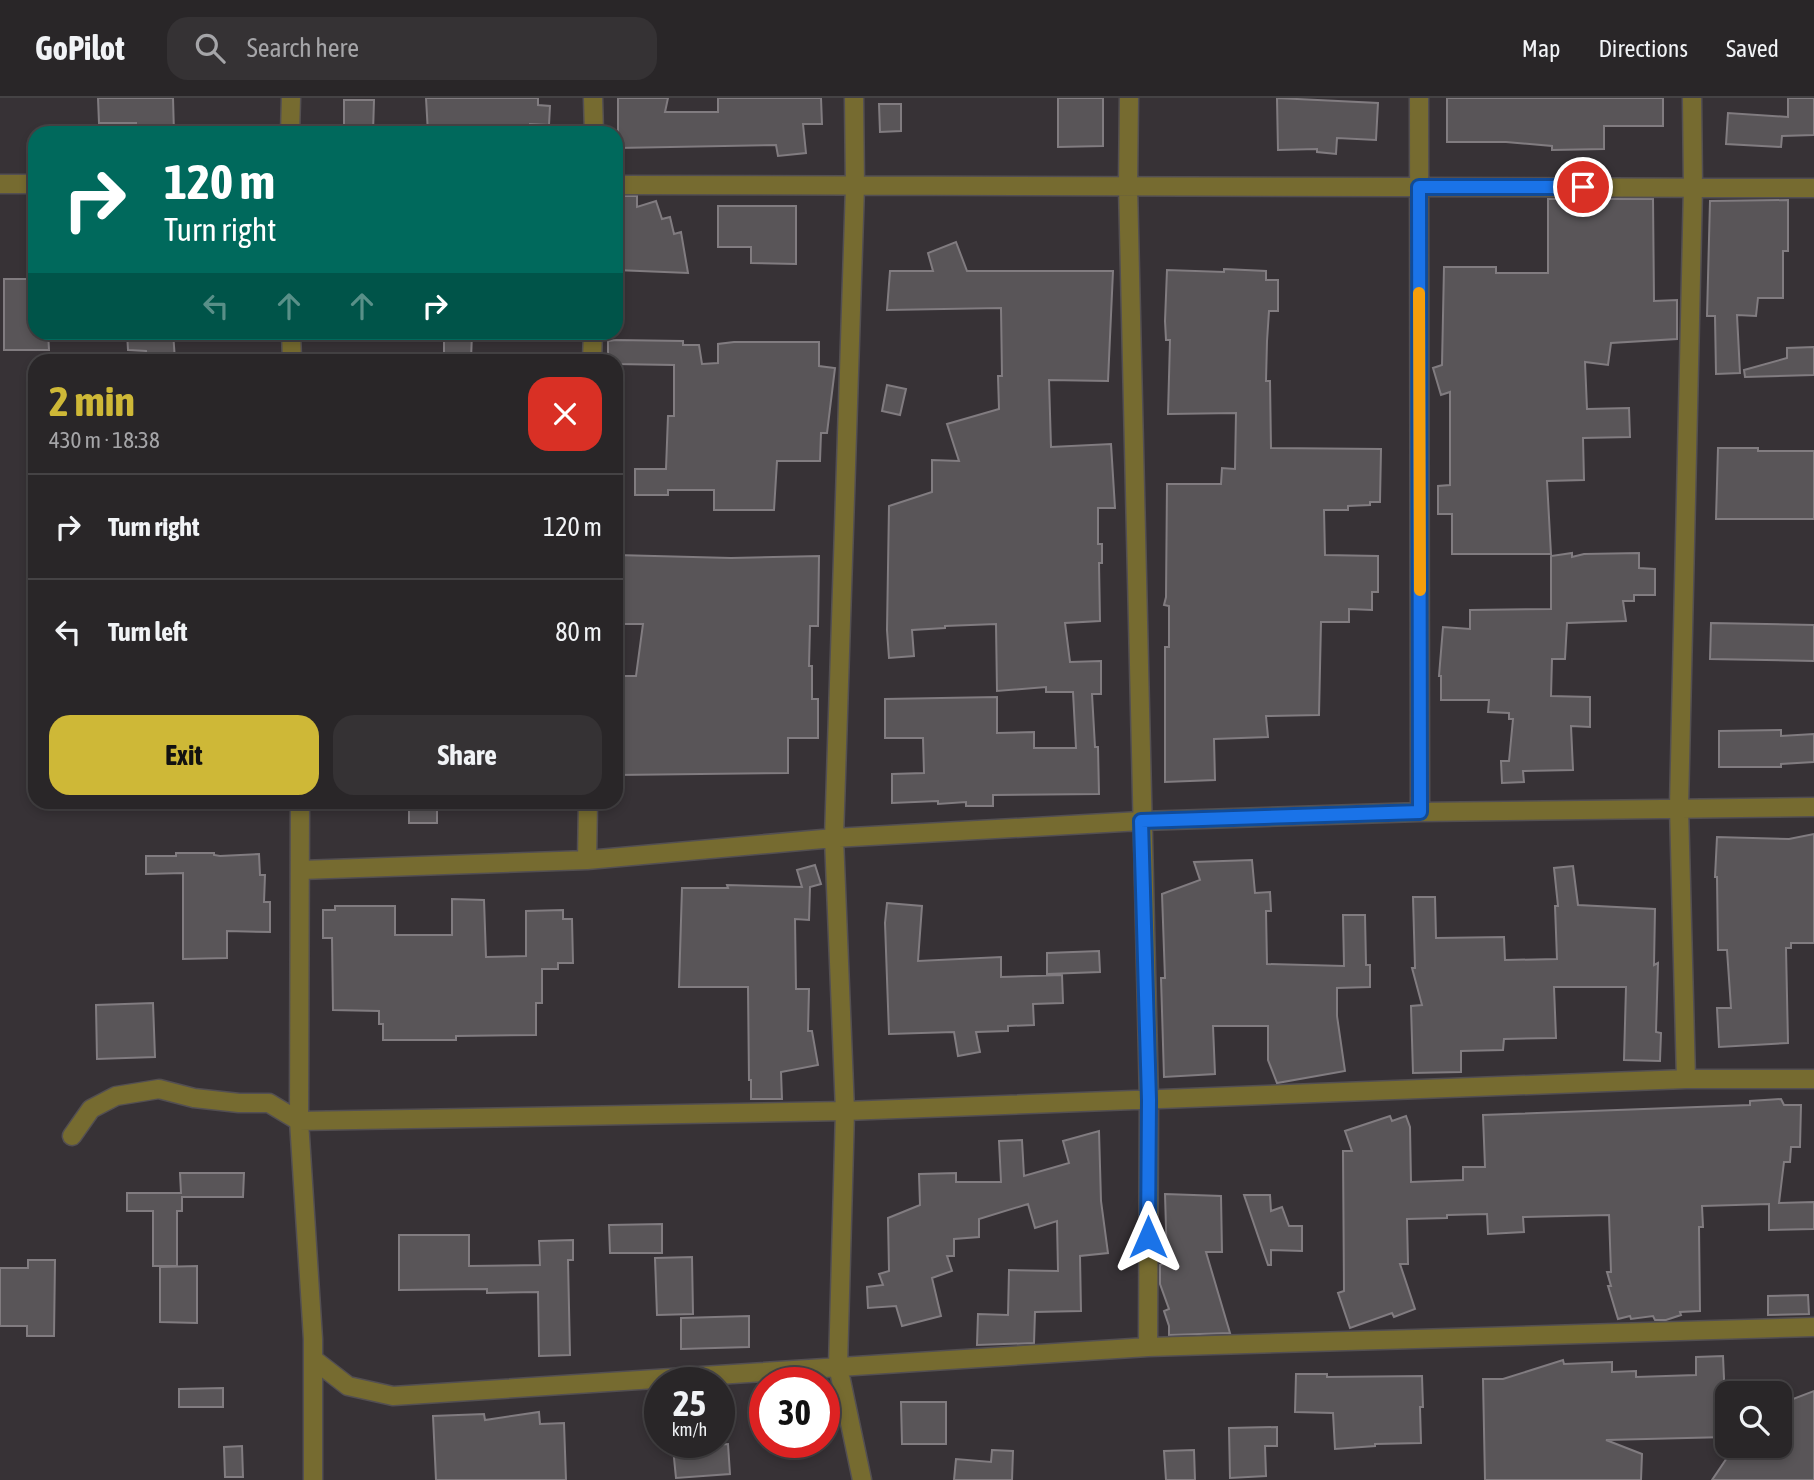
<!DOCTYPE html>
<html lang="en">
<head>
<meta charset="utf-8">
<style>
	:root { --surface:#292628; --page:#353234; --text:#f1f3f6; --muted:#a5a5a8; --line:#454345; --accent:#ceb837 }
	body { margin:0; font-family:"Asap Condensed",sans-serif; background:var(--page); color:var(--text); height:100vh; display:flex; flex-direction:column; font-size:26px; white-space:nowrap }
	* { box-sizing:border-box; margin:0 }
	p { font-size:23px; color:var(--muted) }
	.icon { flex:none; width:38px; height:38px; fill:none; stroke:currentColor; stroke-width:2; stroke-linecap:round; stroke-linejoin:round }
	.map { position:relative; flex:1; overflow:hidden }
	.panel { position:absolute; left:28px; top:256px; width:595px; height:455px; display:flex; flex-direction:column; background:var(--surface); border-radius:21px; box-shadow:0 4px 10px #0003,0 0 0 2px var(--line) }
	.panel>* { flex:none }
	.banner { position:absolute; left:28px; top:28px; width:595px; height:214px; border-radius:21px; box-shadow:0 4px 10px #0003,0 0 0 2px var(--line); background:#00695c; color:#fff; overflow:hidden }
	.fabs { position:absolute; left:1715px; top:1283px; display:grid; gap:14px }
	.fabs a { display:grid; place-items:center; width:77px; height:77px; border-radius:14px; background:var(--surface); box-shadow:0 4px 10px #0003,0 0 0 2px var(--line); font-size:35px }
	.speed { position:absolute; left:644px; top:1269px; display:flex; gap:14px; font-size:35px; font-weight:700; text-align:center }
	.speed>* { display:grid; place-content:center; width:91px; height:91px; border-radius:50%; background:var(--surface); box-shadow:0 4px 10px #0003,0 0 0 2px var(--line); line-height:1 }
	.speed small { font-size:18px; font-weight:400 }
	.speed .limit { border:10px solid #d22; background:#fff; color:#111 }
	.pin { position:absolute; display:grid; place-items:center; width:60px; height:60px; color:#fff; margin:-30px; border:4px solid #fff; border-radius:50%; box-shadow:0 2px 7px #0007 }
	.me { position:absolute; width:77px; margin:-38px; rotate:0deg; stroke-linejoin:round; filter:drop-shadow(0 0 5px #0008) }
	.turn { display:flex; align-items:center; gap:24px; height:147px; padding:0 21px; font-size:32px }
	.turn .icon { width:91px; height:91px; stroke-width:2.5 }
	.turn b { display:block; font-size:49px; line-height:60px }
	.lanes { display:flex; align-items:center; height:66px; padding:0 21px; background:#0003; justify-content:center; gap:35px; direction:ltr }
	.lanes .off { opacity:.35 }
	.round { display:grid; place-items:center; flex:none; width:74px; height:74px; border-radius:21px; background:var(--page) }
	.overview { display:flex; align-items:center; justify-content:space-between; height:119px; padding:0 21px }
	h1 { font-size:42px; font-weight:700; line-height:52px; color:var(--accent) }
	.action { display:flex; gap:14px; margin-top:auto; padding:14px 21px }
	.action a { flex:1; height:80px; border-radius:21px; background:var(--accent); color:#111; font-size:28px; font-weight:700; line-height:80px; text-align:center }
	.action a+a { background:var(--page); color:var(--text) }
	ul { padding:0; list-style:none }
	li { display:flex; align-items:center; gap:21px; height:105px; padding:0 21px; border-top:2px solid var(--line) }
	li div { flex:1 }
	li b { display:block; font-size:26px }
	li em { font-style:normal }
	header { display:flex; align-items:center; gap:42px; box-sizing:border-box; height:98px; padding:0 35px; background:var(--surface); border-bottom:2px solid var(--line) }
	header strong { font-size:33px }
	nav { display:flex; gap:38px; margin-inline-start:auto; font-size:24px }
	.search { width:490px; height:63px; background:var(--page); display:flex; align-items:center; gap:18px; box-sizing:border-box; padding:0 24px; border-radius:21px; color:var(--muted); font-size:26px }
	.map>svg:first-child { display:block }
	.building { fill:#595558; stroke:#817c80; stroke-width:2 }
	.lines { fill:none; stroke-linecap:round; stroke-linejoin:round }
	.minor-casing { stroke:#534f52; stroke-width:21 }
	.minor { stroke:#766b30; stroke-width:18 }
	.route-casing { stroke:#114b97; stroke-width:18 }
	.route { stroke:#1a73e8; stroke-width:12 }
	.slow { stroke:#f59e0b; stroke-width:12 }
</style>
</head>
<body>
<header>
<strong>GoPilot</strong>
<div class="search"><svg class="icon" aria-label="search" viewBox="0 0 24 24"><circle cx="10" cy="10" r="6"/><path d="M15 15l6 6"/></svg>Search here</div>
<nav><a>Map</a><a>Directions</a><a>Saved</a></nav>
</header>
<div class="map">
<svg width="1814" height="1382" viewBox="0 0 1814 1382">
	<rect width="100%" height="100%" fill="#373236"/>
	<path class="building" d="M98,0h75l1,35h-38v-10h-37z
		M426,0h112v7l12,1 -1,19 -19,-1v4h-43v5h-59z
		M618,0h50l-3,14h53v-14h103l1,26h-19l3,29 -28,3 -2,-11 -158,3z
		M1058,0h45v48l-45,1z
		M1277,0l101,5 -2,37 -39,-2 -1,16 -19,-2v-3l-39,1z
		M1447,0h216v28h-59v23l-52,1v-4l-46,-4h-59z
		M1788,0h26v37l-32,1 -1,11 -55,-3 2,-31 60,4z
		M344,2h30l-1,33h-29z
		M879,6h22v27l-21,1z
		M616,98h21v11l19,-6 6,18 8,-2 4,17 7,-2 7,41 -72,-3z
		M1548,101h105l1,102 23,-1v39l-66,4 -3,22 -23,-3 2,47 42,-1 1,29 -47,1 1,42 -37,1 4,73h-99v-40h-14v-28l12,-1v-93l-9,3 -8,-27 9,-3 2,-98h52v6h52z
		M1788,102v51h-5v47h-25l-2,18 -19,-1 3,58 -24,1 -1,-58h-8l3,-115z
		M718,108h78v58l-45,-1v-16h-33z
		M956,144l11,29h146l-5,110 -59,-1 2,67 60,-3 4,64h-17v36h4v19h-3l1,58 -35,2 5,39 31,-1v33h-9l3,53h3l1,47 -106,1v11h-27v-4l-28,2v-3l-46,2v-29l32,-1 -1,-35h-38v-39l112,-2v36l37,-1v16h42l-3,-56h-27v-5l-49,4 -1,-67 -51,2v2l-33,2 2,26 -25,2 -2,-28 2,-124 43,-14v-32l27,1 -12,-37 52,-15 -1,-33h4l-1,-68 -114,2 3,-39h43l-5,-18z
		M1224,171l42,2v9h12v31h-9l-2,30 -1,40h4l1,67 110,1 -1,53h-10v3l-22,1v4h-24l1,45 53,1v36h-6v18l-23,-1v13h-28l-2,93 -53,1 2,21 -54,2 1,41 -50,2v-135h4v-41l-5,-1 2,-8 1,-113h54l1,-16 13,1 1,-56 -68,1 2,-74h-4l-1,-19 2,-51 57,2z
		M4,181h31v53h13l1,18h-45z
		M127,234h46l2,28h-28l-1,-9 -18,-1z
		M444,234l28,1 -1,27h-27z
		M616,242l67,1v4h16l3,19 16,-1v-19l16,-2h85v24l16,2 -8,65h-6l-1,28h-43l-3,49h-60v-20h-46v5h-33v-26h31l2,-53h6v-51l-58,-1v-4h-8v-19z
		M1814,249v28l-69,2 -1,-7 43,-12v-10z
		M887,287l19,4 -6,26 -18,-4z
		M1718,350h40v3h56v68h-98z
		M1572,455v4l12,-3 55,-1v15l16,1v26h-21v6h-11l3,20 -59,2 -2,36h-13l-1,37 39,1v30l-19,-1 2,44 -50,1 1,11 -22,1 -1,-22h8l4,-42h-4v-6l-21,-1 1,-12h-48v-24h-2l4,-49 27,2v-19l81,-1v-53z
		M616,457l115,3 88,-2 -1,70h-8l-1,40h3v33h6v39h-30v35l-172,2v-99h20l7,-52h-27z
		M1711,525l103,2v36l-104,-2z
		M1781,632v6l33,-2v28l-33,2v3h-62v-36z
		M409,704h28v21h-28z
		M1814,736v109h-23v5h-5l2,95 -69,4 -2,-39h14l-4,-58h-9l-1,-73h-2l2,-40 72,2z
		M176,755h38v2l6,1 39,-2 1,21h5l-1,27h6v30l-43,-1v27l-44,1v-86l-37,1v-18h30z
		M1252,762l3,33 15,-1 1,19h-5l1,53 77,2 -1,-51h22l1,50h4v22l-33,1v28l8,55 -68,12 -9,-23v-34h-55l2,48 -51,3 -3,-99h4l-3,-84 38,-14 -6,-18z
		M815,767l6,19 -11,3 -1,33 -14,-1 1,70h13l-1,42h4l6,34 -37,7 1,27h-31v-19h-2l-1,-93h-69l3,-99h46l-1,-3 75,2 -5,-17z
		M1573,768l5,39 77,4 -1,56 4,-2 -2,69 5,1 -1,28 -36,-1 2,-73h-72l2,51 -52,1 -1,11 -42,1v21l-48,1 -2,-67 11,-1 -10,-37h3l-2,-71h22l1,41 68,-1 1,23 52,-1 -2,-53h3l-4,-38z
		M452,801l32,1 2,57 40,-1v-45l37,-1v9h9l1,44h-15v6h-16v34h-6v32l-80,1v4h-73v-16h-4v-13l-46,-1 -1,-72h-9v-28h12v-4h60v29h57z
		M887,805l35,3 -4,55 83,-4v20l61,-2 1,28 -30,1 1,21 -26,1v5l-32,1 4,20 -22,4 -4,-24 -65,2 -4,-111z
		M1099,853l1,21 -53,2v-21z
		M153,905l2,54 -58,2 -1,-54z
		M1781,1001l3,6h17l-1,42h-9l-1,15h-6l-5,41 35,-1v27l-45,1v-26l-67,2 1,21h-4l1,84 -20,1 1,3 -15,5h-11l-2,-4 -22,3 -1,-3 -12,3 -10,-33h3l-4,-14h4l-2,-57 -86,2 1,15 -36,2 -1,-20 -40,1v3l-40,1 1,45h-8l15,45 -21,8 -2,-4 -42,15 -12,-35 6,-2 -1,-140h9l-7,-20 45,-15 2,5 14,-5 4,11 1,55 52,-2v-13h22l-2,-52 267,-10v-4z
		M1099,1033l2,70 7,52 -28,3 1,55 -46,1 -1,31 -57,2 1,-31 30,1 1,-45 49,1 -1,-50 -22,7 -7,-24 -49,15v18l-25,2v17h-7l5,15 -20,7 9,38 -39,10 -6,-20 -28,2 -1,-21 16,-2 -4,-11 10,-3 -1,-53 32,-13 -1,-31 37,-1v9h45l-2,-41 23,-1 2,36 45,-13 -6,-22z
		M180,1075h64l-1,24h-61v14h-5v55h-24v-55h-26v-18h54z
		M1165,1096l56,2 1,56h-16l24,81 -61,2v-9l-5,-15 5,-2 -9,-25v-19l7,-3z
		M1244,1097h26l1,16 11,-4 7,19h13v25l-31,-1v15h-3z
		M662,1126v29h-52l-1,-28z
		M399,1137h70v31l71,-1 -1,-24 34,-1v20h-5l2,95 -31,1 -1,-64 -51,1v-4l-88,1z
		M692,1159l1,57 -36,1 -2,-57z
		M28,1162h27l-1,76h-27v-10h-27v-58h28z
		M197,1168v57l-37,-1v-55z
		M1808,1197l1,19 -41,1v-19z
		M749,1218v31l-68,2v-31z
		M1723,1258l2,45h2v36l-121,3 36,14 -1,26h-156l-2,-101h20l60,-19 1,4 48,-2v10l24,-1v6l60,-2v-18z
		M1296,1276h31v3l95,-1 1,31h-3l1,36 -46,1v2l-40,3 -2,-36 -38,-1z
		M223,1290v19h-44v-18z
		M1814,1293v89h-102l23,-34h45v-42z
		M901,1304h45v42h-44z
		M539,1314l1,12 24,-1 2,57h-130l-3,-64 51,-2 1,6z
		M1277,1329v19h-12l1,30 -36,2 -1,-50z
		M728,1346l2,30 -54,4 -3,-30z
		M242,1348l1,31h-18l-1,-30z
		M992,1352l21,1 -1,29h-58l2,-21 35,3z
		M1194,1352l1,30h-29l-2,-29z"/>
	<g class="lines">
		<defs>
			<path id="minor" d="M593,0l1,35
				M854,0l1,88 -21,652 11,273 -7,255 24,114
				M1129,0l-1,88 21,914 -1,247
				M1419,0l1,714
				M290,35l1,-35
				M0,86h35
				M616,87l1198,3
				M291,234l1,28
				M592,262l1,-28
				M300,704l-1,319 14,218v141
				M587,762l1,-58
				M301,772l286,-10 247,-22 307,-17 279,-9 394,-5
				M1686,981l-7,-272 14,-620 -1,-89
				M72,1038l19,-27 25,-13 43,-7 35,9 45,5h30l30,18 546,-10 841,-32h128
				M313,1261l35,27 45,10 755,-49 666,-20"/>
		</defs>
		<use href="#minor" class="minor-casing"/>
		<use href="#minor" class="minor"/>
	</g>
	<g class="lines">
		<defs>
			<path id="route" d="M1148,1139l1,-137 -8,-279 279,-9 -1,-625h164"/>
		</defs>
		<use href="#route" class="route-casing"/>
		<use href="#route" class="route"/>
		<path class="slow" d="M1419,195l1,297"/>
	</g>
</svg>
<div class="fabs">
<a><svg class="icon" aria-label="search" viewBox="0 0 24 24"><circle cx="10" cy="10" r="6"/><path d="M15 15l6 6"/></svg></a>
</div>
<div class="speed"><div>25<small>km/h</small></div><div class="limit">30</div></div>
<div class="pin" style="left:1583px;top:89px;background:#d93025"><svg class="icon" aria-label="arrive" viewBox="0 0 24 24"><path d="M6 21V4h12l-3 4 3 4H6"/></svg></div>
<svg class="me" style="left:1148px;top:1139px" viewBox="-20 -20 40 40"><path d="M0-17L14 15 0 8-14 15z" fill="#1a73e8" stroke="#fff" stroke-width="4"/></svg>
<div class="banner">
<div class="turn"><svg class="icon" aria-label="right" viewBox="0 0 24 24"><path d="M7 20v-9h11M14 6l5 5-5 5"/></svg><div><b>120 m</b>Turn right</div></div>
<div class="lanes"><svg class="icon off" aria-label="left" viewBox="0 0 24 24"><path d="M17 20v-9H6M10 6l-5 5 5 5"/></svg><svg class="icon off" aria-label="ahead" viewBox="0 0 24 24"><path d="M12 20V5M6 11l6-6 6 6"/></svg><svg class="icon off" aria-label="ahead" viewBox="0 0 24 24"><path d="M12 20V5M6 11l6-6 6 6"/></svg><svg class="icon" aria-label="right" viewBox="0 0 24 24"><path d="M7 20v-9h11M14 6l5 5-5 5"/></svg></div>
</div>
<section class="panel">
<div class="overview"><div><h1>2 min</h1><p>430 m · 18:38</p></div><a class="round" style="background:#d93025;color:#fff"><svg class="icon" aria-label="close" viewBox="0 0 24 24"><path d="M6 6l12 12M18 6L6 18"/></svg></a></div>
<ul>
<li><svg class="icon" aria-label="right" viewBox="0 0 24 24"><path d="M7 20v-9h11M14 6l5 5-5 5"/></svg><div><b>Turn right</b></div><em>120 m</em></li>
<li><svg class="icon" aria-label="left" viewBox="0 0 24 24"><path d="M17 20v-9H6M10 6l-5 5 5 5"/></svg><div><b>Turn left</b></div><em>80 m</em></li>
</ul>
<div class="action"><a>Exit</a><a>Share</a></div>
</section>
</div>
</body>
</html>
